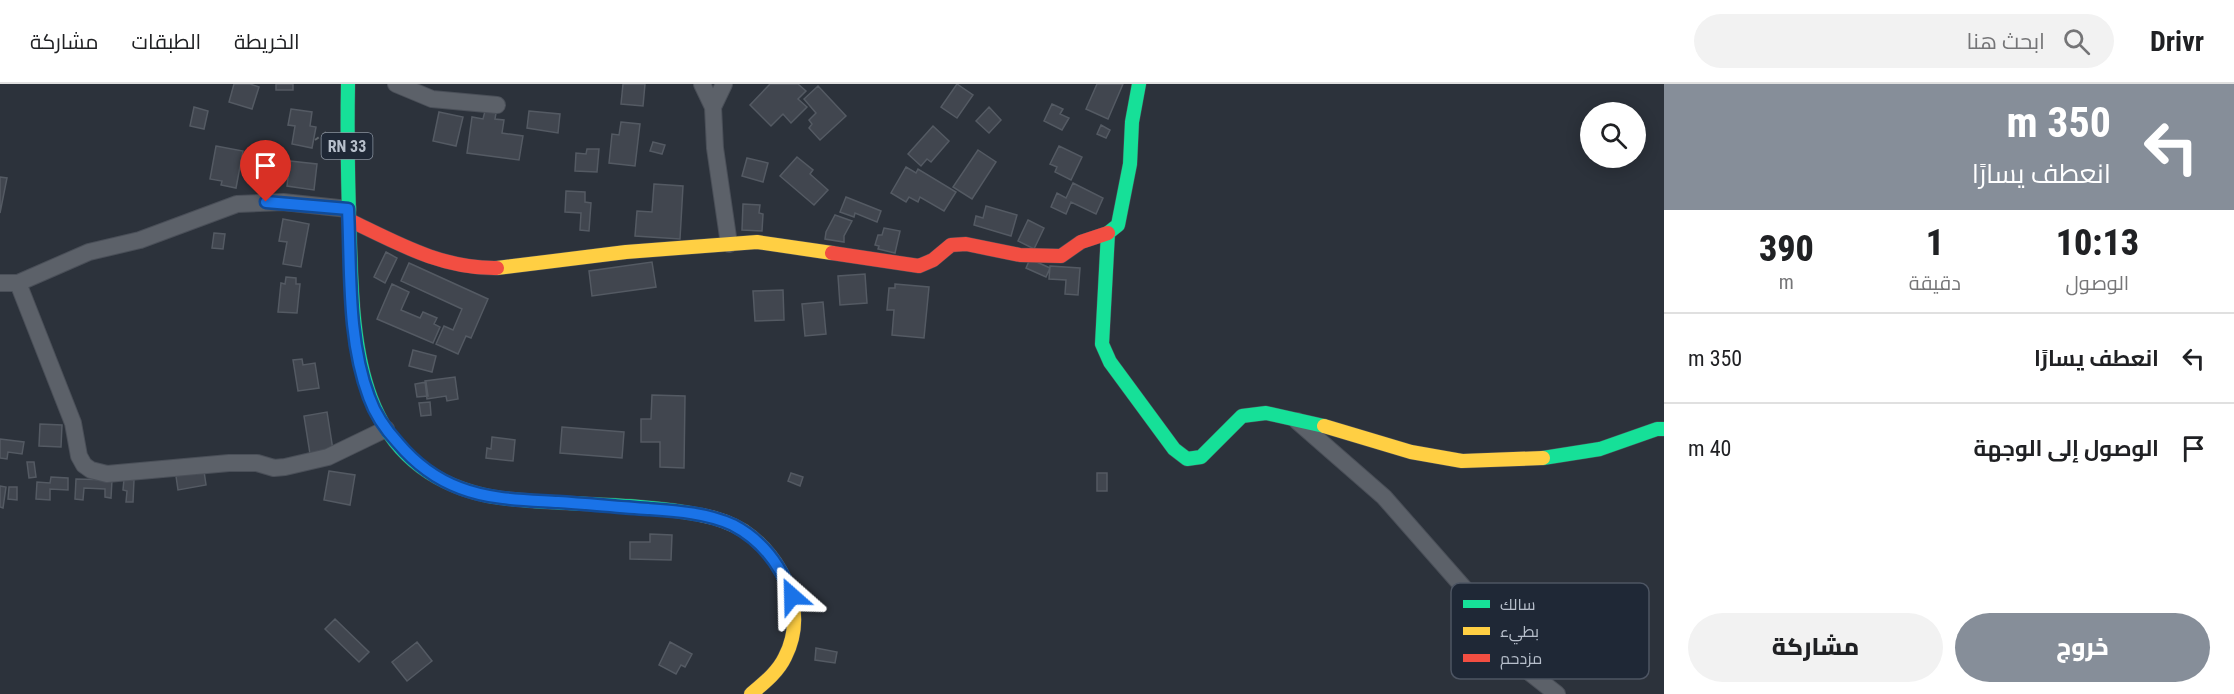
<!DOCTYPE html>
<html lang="ar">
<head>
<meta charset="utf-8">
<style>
	:root { --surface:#fff; --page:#f2f2f2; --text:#202124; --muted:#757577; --line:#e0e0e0; --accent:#868e99 }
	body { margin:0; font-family:"Roboto Condensed",Cairo,sans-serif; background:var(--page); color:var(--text); direction:rtl; height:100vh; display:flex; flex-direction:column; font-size:22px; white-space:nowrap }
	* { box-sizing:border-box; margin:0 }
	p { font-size:20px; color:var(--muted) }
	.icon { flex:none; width:33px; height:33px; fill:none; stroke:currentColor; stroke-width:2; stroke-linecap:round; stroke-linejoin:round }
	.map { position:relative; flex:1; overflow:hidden; direction:ltr }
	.side { display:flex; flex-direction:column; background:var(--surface); width:570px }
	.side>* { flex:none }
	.hud { background:#868e99; color:#fff; overflow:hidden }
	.buttons { position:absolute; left:1580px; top:18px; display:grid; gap:12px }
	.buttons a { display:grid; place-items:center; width:66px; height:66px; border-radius:50%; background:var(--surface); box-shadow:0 3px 15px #0003; font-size:30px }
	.pin { position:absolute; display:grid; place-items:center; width:51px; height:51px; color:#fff; margin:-62px -26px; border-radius:50% 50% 50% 0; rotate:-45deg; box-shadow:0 0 6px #0007 }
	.pin .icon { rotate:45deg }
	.me { position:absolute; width:66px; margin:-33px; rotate:335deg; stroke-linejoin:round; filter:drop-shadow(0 0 4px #0008) }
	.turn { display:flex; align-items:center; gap:21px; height:126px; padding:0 24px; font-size:27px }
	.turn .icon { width:78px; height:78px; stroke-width:2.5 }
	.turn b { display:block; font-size:42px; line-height:51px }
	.eta { display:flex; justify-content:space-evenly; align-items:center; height:102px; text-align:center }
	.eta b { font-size:36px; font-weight:800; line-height:42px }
	.primary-button { display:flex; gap:12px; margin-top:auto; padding:12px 24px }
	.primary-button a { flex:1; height:69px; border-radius:36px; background:var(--accent); color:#fff; font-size:24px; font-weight:800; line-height:69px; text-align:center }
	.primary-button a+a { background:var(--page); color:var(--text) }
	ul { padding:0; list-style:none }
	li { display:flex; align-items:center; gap:18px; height:90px; padding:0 24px; border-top:2px solid var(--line) }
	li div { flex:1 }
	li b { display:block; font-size:22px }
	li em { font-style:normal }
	header { display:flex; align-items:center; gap:36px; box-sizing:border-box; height:84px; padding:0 30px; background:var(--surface); border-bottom:2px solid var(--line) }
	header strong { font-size:28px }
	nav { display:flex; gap:33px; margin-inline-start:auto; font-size:21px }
	.search { width:420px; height:54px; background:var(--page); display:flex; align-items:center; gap:15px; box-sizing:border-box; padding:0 21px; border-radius:33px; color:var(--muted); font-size:22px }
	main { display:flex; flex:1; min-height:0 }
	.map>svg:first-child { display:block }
	.building { fill:#41464f; stroke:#545a63; stroke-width:1.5 }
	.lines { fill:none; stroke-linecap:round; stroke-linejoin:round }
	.street-casing { stroke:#4a4f58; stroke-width:18 }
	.fast-casing { stroke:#4a4f58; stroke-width:15 }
	.slow-casing { stroke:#4a4f58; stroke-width:15 }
	.jam-casing { stroke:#4a4f58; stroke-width:15 }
	.path { stroke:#5e646a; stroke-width:2; stroke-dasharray:4.5 4.5; stroke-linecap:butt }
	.street { stroke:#5c6169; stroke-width:16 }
	.fast { stroke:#16e098; stroke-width:14 }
	.slow { stroke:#ffcf43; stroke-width:14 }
	.jam { stroke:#f24e42; stroke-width:14 }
	.route-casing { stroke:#114b97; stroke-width:15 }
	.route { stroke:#1a73e8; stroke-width:10 }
	.labels { text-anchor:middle; stroke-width:6; stroke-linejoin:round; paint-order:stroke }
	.shield { fill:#1f2836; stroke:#89929e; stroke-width:1.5 }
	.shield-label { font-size:16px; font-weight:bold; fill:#b7bfcb }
	.key { fill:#1f2836; stroke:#4d5563; stroke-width:1.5 }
	.key-label { font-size:16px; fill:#b7bfcb }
</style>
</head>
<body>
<header>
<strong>Drivr</strong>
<div class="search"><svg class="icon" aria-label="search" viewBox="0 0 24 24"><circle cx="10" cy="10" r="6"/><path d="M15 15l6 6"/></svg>ابحث هنا</div>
<nav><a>الخريطة</a><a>الطبقات</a><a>مشاركة</a></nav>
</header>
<main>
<section class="side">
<div class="hud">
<div class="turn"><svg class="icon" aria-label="left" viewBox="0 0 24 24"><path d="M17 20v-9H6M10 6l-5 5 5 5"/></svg><div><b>350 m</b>انعطف يسارًا</div></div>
</div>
<div class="eta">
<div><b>10:13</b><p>الوصول</p></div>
<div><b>1</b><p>دقيقة</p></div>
<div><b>390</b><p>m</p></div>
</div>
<ul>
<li><svg class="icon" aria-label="left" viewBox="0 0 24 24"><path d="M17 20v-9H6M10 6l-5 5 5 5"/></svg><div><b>انعطف يسارًا</b></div><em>350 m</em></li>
<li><svg class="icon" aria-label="arrive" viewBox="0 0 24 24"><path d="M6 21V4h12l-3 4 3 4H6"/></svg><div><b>الوصول إلى الوجهة</b></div><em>40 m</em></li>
</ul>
<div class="primary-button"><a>خروج</a><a>مشاركة</a></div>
</section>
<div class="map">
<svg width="1664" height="610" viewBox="0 0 1664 610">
	<rect width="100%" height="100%" fill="#2c323b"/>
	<path class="building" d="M234,0h16l9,3 -7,22 -23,-7z
		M276,0h17v6h-17z
		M623,0h22l-2,22 -22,-2z
		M770,0h28l8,7 -8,8 9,8 -16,16 -8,-9 -12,12 -21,-21z
		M957,0l16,11 -16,23 -16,-11z
		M1097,0h26l-15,35 -22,-10z
		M818,2l28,30 -26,24 -11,-12 3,-4 -3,-4 7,-7 -12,-14z
		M1052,20l11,5 -3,5 9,4 -7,12 -18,-9z
		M194,23l14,4 -4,18 -14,-3z
		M989,23l12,13 -12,13 -13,-12z
		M291,25l21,3 -2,14 6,1 -4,21 -20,-4 3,-18 -7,-1z
		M485,27l11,2 -1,6 9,1 -2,13 21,3 -4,24 -52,-7 5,-36 11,2z
		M529,27l31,3 -2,19 -31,-5z
		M439,28l24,5 -7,29 -23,-5z
		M621,38l19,2 -5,42 -26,-3 3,-29 7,1z
		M1101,41l9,5 -4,8 -9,-4z
		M933,42l16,15 -18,21 -4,-3 -6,7 -13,-12z
		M653,58l12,3 -3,9 -12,-3z
		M216,62l27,5 -7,37 -15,-3 1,-4 -12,-2z
		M1059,62l23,11 -11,23 -16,-8 2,-5 -7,-3z
		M587,65h12l-2,23 -22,-1 1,-18 10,1z
		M978,66l18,12 -24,37 -19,-12z
		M797,73l16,13 -3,4 18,16 -14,15 -34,-29z
		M747,74l21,5 -5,19 -21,-6z
		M290,77l27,3 -3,26 -27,-4z
		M906,83l10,6 2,-4 38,23 -12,19 -24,-14 -2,5 -9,-5 -3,5 -15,-9z
		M0,93l7,1 -7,35z
		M1073,99l30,15 -7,16 -25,-12 -5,12 -15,-7 6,-14 9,5z
		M654,100l29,2 -3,53 -45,-3 2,-25 15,1z
		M566,107l19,1v10l6,1 -2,28 -9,-1 1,-17 -16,-1z
		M846,113l35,14 -4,11 -22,-9 -1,4 -14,-5z
		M743,120l17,1 -1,8 4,1 -1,17 -20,-1z
		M986,122l31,9 -6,21 -37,-11 2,-9 7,2z
		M835,131l17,6 -8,15v6l-19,-3 1,-7z
		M283,135l26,5 -8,43 -18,-3 4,-22 -8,-1z
		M1028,136l16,8 -10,21 -16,-8z
		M884,144l16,3 -5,22 -17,-4 1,-3 -4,-1 3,-10h4z
		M214,149l11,1 -2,15 -11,-1z
		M386,168l11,6 -12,25 -11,-6z
		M1030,175l20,9 -4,9 -20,-9z
		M652,178l4,25 -64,9 -3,-25z
		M409,179l79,36 -17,39 -5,-2 -8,18 -22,-10 8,-18 9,4 9,-21 -61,-28z
		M1050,182l30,2 -2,27 -13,-1 1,-14 -17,-1z
		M865,190l2,29 -27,2 -2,-29z
		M286,193l10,1v6h4l-3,29 -19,-1 3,-29 4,1z
		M392,200l17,8 -8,18 19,8 3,-6 14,6 -3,6 6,3 -7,16 -56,-24z
		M895,200l34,3 -5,51 -32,-3 2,-25h-7l2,-22h6z
		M783,206l1,30 -29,1 -2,-30z
		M823,218l3,32 -21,2 -3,-32z
		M413,266l23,6 -4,16 -23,-6z
		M302,275l1,6 12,-2 4,25 -21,3 -5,-31z
		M455,293l3,22 -11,2 -1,-5 -19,3 -2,-18z
		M426,298l2,14 -11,1 -2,-13z
		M652,311l33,1 -1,72 -24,-1v-25h-19v-23h10z
		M430,318l1,13 -10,1 -2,-13z
		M327,328l6,38 -23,4 -6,-38z
		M40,340l22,1 -1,22 -22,-1z
		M562,343l62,5 -2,26 -62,-5z
		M492,353l23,3 -2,21 -27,-3 1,-10 4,1z
		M0,355l24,3 -2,12 -14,-2 -1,7 -7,-1z
		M27,378h7l2,15 -7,1z
		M204,387l2,14 -28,5 -2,-14z
		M329,387l26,4 -5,30 -26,-5z
		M791,389l12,4 -3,9 -12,-5z
		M1097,389h10v18h-10z
		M51,393l17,1v12l-18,-1v11l-14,-1 1,-17 13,1z
		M76,395l36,1 -1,18 -6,-1v-8l-21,-1 -1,12 -8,-1z
		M124,395l10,1 -1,22h-7l1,-11 -4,-1z
		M0,402l6,1 -3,21 -3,-1z
		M9,403h8v13l-9,-1z
		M650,450l22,1 -1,25 -41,-1v-17h20z
		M335,535l34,33 -10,10 -34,-33z
		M417,558l15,19 -25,20 -15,-19z
		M670,558l22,12 -7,13 -4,-2 -5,9 -17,-9z
		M816,564l21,4 -2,11 -20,-3z"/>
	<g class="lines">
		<defs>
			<path id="street" d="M396,0l36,15 65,6
				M702,0l11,23
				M724,0l-11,23 2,41 14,96
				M0,199h18l71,-31 51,-12 97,-36 46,-2 65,7
				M18,199l55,140 6,33 5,9 7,5 16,4 122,-11h28l17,5 11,-1 43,-10 58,-28
				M1297,337l87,76 87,99 15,34 43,42 28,22"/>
			<path id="fast" d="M348,0c-1,53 0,106 2,159 3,106 8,223 134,252 21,5 42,5 64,7 51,3 103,3 153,13
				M1139,0l-7,38 -2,42 -12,61 -10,8 -6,111 8,18 64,87 13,10 14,-2 41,-41 24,-3 58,13
				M1543,374l57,-9 57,-20h7"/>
			<path id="slow" d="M497,184l129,-16 131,-10 75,11
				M1324,342l87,26 51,9 81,-3
				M701,431c16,3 30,8 43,16 40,27 64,81 41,126 -7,15 -21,26 -34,37"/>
			<path id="jam" d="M349,136c48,23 93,49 148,48
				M832,169l87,13 14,-6 18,-15 15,-1 54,11 41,1 20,-14 27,-9"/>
		</defs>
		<use href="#street" class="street-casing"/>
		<use href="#fast" class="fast-casing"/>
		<use href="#slow" class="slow-casing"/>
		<use href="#jam" class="jam-casing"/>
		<path class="path" d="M315,56l14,-10"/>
		<use href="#street" class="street"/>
		<use href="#fast" class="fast"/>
		<use href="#slow" class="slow"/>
		<use href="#jam" class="jam"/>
	</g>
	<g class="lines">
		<defs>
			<path id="route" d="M266,118l82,7c3,61 -1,130 21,188 6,17 17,33 29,46 16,19 38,36 62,45 31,12 65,12 98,14 30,2 60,5 90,7 28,2 59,4 85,16 29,15 48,41 59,71"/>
		</defs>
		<use href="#route" class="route-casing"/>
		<use href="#route" class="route"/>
	</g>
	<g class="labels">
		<rect class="shield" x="321.5" y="49" width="51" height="26" rx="4.5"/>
		<g class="shield-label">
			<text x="347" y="68">RN 33</text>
		</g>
	</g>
	<rect x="1451" y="499" width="198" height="96" rx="9" class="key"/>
	<rect x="1463" y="516" width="27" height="8" fill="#16e098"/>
	<rect x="1463" y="543" width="27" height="8" fill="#ffcf43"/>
	<rect x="1463" y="570" width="27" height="8" fill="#f24e42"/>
	<g class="key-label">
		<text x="1500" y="526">سالك</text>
		<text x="1500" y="553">بطيء</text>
		<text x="1500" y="580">مزدحم</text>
	</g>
</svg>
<div class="buttons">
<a><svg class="icon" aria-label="search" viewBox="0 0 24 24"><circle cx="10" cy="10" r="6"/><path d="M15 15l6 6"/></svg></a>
</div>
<div class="pin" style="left:266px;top:118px;background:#d93025"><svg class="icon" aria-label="arrive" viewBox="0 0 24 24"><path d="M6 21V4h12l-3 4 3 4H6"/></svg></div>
<svg class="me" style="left:792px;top:512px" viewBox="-20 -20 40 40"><path d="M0-17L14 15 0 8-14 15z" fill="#1a73e8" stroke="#fff" stroke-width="4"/></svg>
</div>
</main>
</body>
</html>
